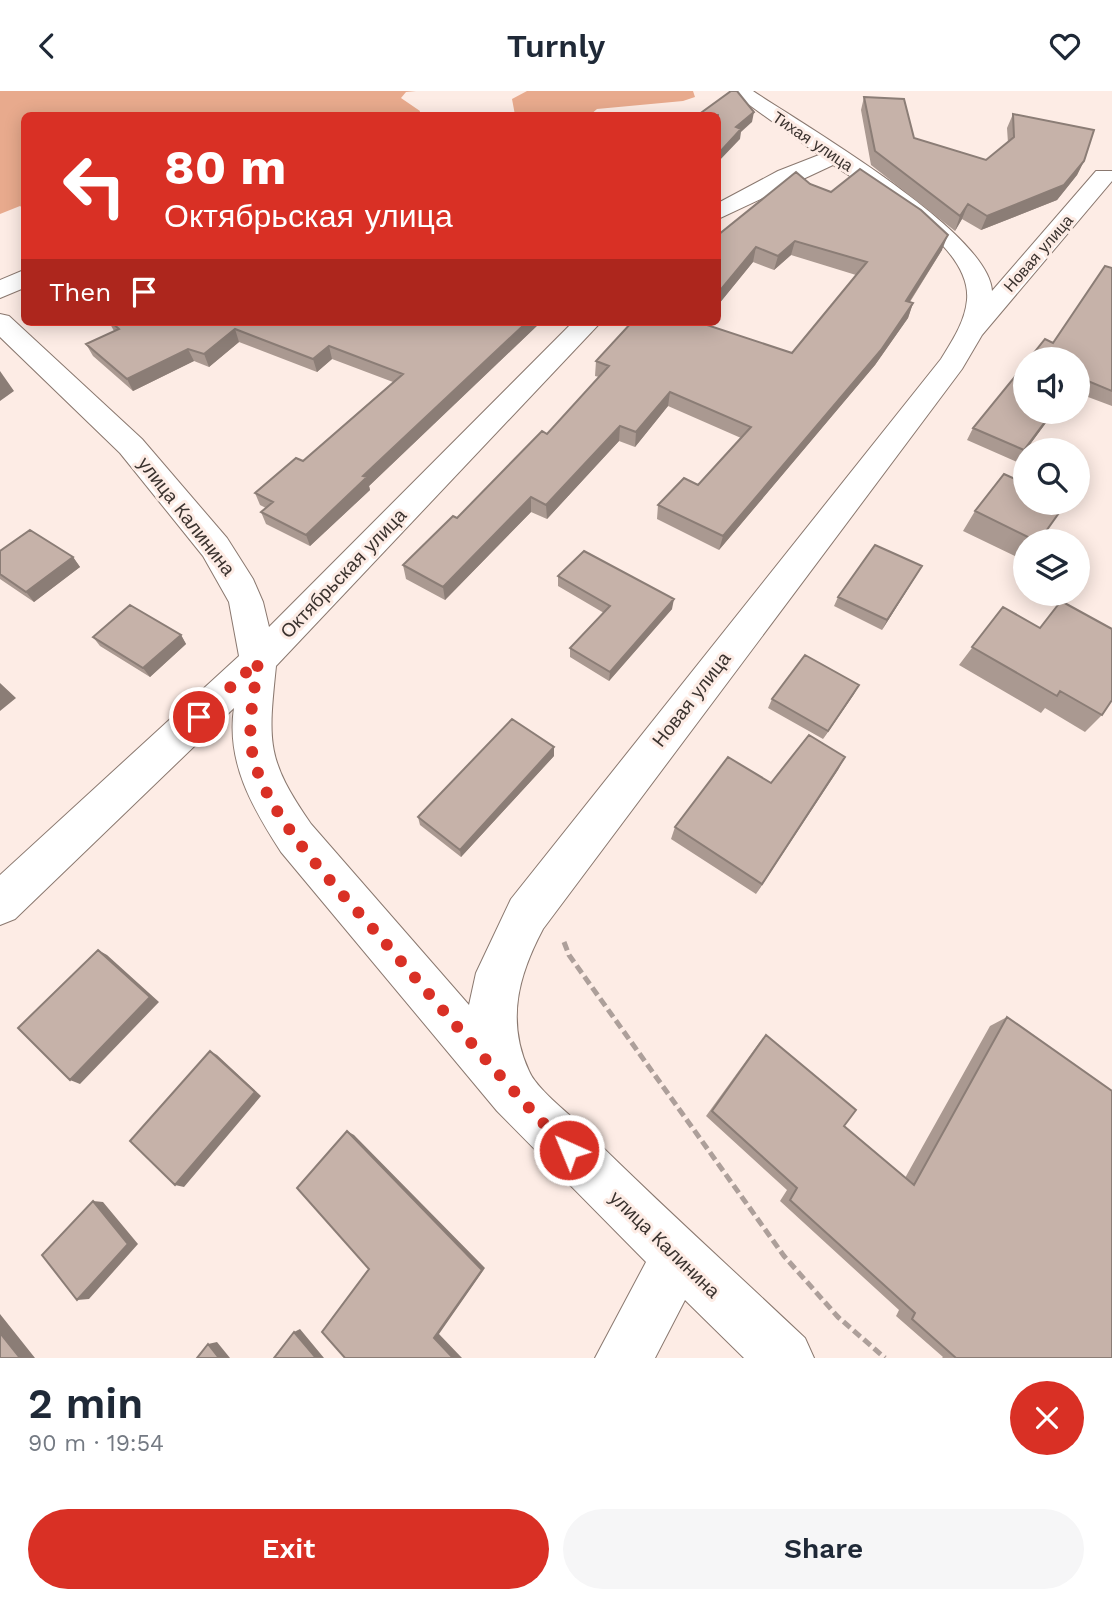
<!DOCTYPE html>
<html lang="en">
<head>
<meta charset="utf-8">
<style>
	:root { --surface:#fff; --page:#f6f6f7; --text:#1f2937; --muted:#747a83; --accent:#d93025 }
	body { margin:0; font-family:"Work Sans",sans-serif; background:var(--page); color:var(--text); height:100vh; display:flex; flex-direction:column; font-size:26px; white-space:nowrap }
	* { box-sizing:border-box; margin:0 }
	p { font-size:23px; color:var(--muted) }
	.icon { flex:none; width:38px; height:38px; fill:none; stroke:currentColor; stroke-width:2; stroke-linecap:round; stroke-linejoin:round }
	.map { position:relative; height:1267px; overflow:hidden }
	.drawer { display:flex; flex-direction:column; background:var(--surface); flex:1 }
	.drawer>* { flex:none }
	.top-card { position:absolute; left:21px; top:21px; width:700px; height:214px; border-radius:10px; box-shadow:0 4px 18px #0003; background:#d93025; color:#fff; overflow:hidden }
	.controls { position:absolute; left:1013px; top:256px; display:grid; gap:14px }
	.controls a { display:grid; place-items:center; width:77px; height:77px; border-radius:50%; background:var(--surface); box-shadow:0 4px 18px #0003; font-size:35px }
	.pin { position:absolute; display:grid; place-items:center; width:60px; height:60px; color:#fff; margin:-30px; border:4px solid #fff; border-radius:50%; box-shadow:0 2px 7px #0007 }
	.me { position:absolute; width:77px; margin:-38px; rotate:316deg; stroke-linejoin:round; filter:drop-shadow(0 0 5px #0008) }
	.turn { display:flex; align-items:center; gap:24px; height:147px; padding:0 28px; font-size:32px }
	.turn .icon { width:91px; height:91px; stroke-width:2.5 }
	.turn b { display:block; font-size:49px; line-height:60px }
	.then { display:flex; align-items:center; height:66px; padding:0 28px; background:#0003; gap:14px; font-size:26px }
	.round { display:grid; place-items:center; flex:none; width:74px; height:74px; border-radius:37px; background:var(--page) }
	.headline { display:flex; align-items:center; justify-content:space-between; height:119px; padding:0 28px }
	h1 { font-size:42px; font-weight:600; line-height:52px }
	.button { display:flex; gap:14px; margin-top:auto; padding:14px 28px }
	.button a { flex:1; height:80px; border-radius:42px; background:var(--accent); color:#fff; font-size:28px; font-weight:600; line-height:80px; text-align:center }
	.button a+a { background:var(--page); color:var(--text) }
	header { display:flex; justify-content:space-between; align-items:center; height:91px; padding:0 28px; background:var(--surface); font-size:32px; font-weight:600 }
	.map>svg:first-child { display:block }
	.forest { fill:#e8aa8d }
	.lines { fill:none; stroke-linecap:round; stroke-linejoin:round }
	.minor-casing { stroke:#8a786f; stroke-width:2 }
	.path { stroke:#ad9f9a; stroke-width:5; stroke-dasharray:9 4.5; stroke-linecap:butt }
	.minor { fill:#fff; fill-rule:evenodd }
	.wall { fill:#aa9991 }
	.shaded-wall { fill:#8b7d76 }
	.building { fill:#c6b2a9; stroke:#8b7d76; stroke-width:2 }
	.route { stroke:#d93025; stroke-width:12; stroke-dasharray:0 21.6 }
	.labels { text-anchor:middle; stroke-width:6; stroke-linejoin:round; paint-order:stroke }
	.far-street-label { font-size:16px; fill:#3b332f; stroke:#fdece5 }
	.street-label { font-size:19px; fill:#3b332f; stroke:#fdece5 }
</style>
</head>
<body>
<header><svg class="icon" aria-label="back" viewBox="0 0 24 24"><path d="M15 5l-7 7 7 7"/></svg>Turnly<svg class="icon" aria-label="heart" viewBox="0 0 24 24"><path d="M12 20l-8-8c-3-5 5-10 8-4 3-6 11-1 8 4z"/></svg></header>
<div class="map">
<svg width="1112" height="1267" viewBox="0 0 1112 1267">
	<rect width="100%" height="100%" fill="#fdece5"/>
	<path class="forest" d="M0,0h416l-10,1 -5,6 19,13 -1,4h-395v94l-4,-3 -20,8z
		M527,0h166l2,6 -12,4 -86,8 -7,6h-75l-3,-16z"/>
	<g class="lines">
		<defs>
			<path id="minor" d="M730,0h23c52,35 236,141 239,200l104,-120h16v10l-130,154 -20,34 -419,560c-25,47 -37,92 -14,142 7,17 37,40 51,54 73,73 150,142 225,213l9,20h-70l-59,-58 -30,58h-60l51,-96 -149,-151 -216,-259c-29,-45 -55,-90 -47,-144l-219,211 -15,6v-50l239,-219 -10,-54 -26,-46 -83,-103 -120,-116v-23l9,2 133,123 85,99 26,41 10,23 6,25 304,-305h28l-325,344c-8,77 -10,93 35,158l158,181 7,-32 35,-74 430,-540c11,-18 24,-37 26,-59 5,-56 -93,-107 -134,-135l-115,54v-16l60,-32 41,-16z
				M24,179v18l-24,10v-18z"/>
		</defs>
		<use href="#minor" class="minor-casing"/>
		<path class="path" d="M564,851l5,13 215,301 54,61 47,41"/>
		<use href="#minor" class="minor"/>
	</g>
	<path class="wall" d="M864,6l50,41 72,22 22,-17 -1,-15 6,-14 71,47 -7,14 -20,25 -76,30 -19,-11 -7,12 -84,-66 -10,-55z
		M810,93l132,66 -32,52 3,1 -5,15 -33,47 -156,185 -62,-31 1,-14 40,-20 43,-47 -73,-32 -33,41 -16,-6 -72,78 -16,-7 -86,88 -39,-21 -3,-14 54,-47 90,-84 52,-57 -4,-1 1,-15 36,-39h71l-1,1 90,30 64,-78 -65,-20 -17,15 -21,-8 -35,43v-70z
		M1112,177v138l-32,-12 -27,-51z
		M109,231h432l-172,164 1,4 -60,56 -44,-22 -5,-12 5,-4 -6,-3 -5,-12 48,-32 90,-79 -61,-23 -15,13 -78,-30 -30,25 -15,-6 -61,30 -40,-35 -7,-12 28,-13z
		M1026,320h42l-6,9 -11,-4 -34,46 -50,-22 6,-12z
		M975,420l64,30h-13v19l-1,1 -62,-30z
		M0,460l73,6 7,10 -46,35 -34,-23z
		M558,485l114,33 -63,72 -39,-24v-9l34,-35 -46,-27z
		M916,485l-34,54 -48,-24 4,-9z
		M1003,516l99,108 -17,17 -40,-24 -4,5 -82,-48z
		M181,544l5,9 -36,33 -50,-31 -7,-9z
		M854,603l-31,45 -55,-31 4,-9z
		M554,665l-93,101 -41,-32 -2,-8z
		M845,666l-89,137 -85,-55 4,-12 96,-44z
		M1007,926l105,341h-170l1,-1 -47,-41 3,-6 -119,-109 7,-11 -81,-74 53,-73 7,-8 78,91 61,52 85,-152z"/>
	<path class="shaded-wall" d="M754,21l-2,10 -11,10 -1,7 -22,23v-8l18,-27z
		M1084,70l-7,14 -20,25 -76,30 6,-14z
		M968,113l-6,15 -7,12 5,-15z
		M948,144l-6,15 -41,65 5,-14z
		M795,150l-4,14 -17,15 4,-14z
		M756,156l-3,15 -35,43v-12z
		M913,212l-5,15 -33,47 -156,185 4,-14z
		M527,231h14l-172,164 1,4 -60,56 -4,-11 57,-59z
		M235,238l4,13 -30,25 -5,-13z
		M329,255l3,13 -15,13 -4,-13z
		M188,258l6,12 -61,30 -6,-12z
		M0,280l14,20 -14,10z
		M670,301l-2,14 -33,41 1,-15z
		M1053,320h1l-3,5 -34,46 7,-12z
		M620,335l-1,15 -72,78 -1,-14z
		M531,406v15l-86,88 -2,-13z
		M73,466l7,10 -46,35 -8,-10z
		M922,475l-6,10 -34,54 5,-10z
		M674,508l-2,10 -63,72 1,-9z
		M181,544l5,9 -36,33 -7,-9z
		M0,592l16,15 -16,13z
		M859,594l-5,9 -31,45 5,-8z
		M554,656v9l-93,101 -1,-7z
		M845,666l-7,13 -82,124 6,-10z
		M98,859l9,5 52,47 -79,82 -10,-4z
		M210,960l7,4 44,41 -77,91 -9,-2z
		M347,1040l7,4 131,133 -46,66 23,24h-9l-19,-20z
		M93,1110l10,1 35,42 -49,55 -12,1z
		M0,1223l35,44h-15l-20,-25z
		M300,1238l24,29h-8l-22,-26z
		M217,1251l13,16h-11l-11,-14z"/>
	<path class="building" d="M731,0h6l17,21 -18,15 5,2 -23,25v-39h-20z
		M864,6l40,2 10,39 72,22 28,-23 -1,-23 81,16 -10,31 -20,24 -77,31 -19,-12 -8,12 -85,-65z
		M860,78l61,41 27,25 -42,66 7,2 -32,47 -158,186 -65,-31 26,-27 14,7 53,-58 -81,-35 -34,40 -16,-6 -74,79 -15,-8 -88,90 -40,-22 50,-49 4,2 85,-87 5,3 62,-68 -13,-5 36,-39h66l94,31 75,-91 -72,-21 -17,15 -22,-9 -38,46v-58l78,-63 14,12 21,8z
		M1105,175l7,2v123l-24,-10 -10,14v-36h-49l16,-20 8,4z
		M111,231h416l-164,154 4,1 -61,58 -45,-23 12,-10 -18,-9 41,-35 7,3 100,-87 -74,-28 -16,13 -78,-30 -31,25 -16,-5 -61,30 -41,-35 33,-15z
		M1026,272v48h27l-29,39 -51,-22z
		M1004,383l22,10v18l40,1 -27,38h-3l-61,-30z
		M30,439l43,27 -47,35 -26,-18v-23z
		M875,454l47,21 -35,54 -49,-23z
		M584,460l90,48 -64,73 -40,-24 40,-42 -52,-30z
		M1061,510l51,28v71l-10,15 -42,-24 -3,5 -85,-49 31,-40 37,21z
		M130,514l51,30 -38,33 -50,-31z
		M805,564l54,30 -31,46 -56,-32z
		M512,628l42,28 -94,103 -42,-33z
		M809,644l36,22 -83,127 -87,-57 53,-70 43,26z
		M98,859l52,47 -80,83 -52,-52z
		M1007,926l105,74v267h-156l-44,-39 3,-6 -125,-113 7,-12 -85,-77 54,-76 90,75 -12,16 70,59z
		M210,960l45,41 -80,93 -45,-44z
		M347,1040l135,139 -48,68 19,20h-108l-23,-26 47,-63 -72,-81z
		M93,1110l35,43 -51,56 -35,-45z
		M294,1241l22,26h-42z
		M0,1242l20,25h-20z
		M208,1253l11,14h-22z"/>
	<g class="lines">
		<path class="route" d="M199,626l59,-56c-3,30 -12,65 -5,95 14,63 87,134 128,182 62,72 122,144 188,212"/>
	</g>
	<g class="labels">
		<g class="far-street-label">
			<text transform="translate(813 50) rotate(34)" y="6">Тихая улица</text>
			<text transform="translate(1038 162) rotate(-49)" y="6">Новая улица</text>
		</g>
		<g class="street-label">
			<text transform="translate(187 425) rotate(52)" y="7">улица Калинина</text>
			<text transform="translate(343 482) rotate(-46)" y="7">Октябрьская улица</text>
			<text transform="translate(691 608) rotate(-52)" y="7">Новая улица</text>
			<text transform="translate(665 1153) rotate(44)" y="7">улица Калинина</text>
		</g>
	</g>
</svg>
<div class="controls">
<a><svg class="icon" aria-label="sound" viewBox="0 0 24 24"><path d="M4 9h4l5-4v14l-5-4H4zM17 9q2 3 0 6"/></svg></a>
<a><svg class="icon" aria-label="search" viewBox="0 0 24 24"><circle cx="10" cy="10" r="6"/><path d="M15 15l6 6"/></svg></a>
<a><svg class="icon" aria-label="layers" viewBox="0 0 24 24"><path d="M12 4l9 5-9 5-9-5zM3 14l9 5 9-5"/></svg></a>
</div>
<div class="pin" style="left:199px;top:626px;background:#d93025"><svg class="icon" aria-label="arrive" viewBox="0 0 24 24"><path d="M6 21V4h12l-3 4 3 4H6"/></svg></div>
<svg class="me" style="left:569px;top:1059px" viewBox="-20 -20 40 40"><circle r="17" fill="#d93025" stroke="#fff" stroke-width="3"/><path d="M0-11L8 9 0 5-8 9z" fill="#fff"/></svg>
<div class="top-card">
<div class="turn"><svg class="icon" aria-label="left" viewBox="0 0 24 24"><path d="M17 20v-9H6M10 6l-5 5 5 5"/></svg><div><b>80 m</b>Октябрьская улица</div></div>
<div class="then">Then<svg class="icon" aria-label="arrive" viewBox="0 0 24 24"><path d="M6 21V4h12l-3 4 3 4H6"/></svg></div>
</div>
</div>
<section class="drawer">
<div class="headline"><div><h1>2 min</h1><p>90 m · 19:54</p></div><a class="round" style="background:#d93025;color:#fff"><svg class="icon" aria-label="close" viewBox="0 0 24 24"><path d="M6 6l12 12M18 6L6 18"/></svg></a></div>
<div class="button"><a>Exit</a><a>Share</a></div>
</section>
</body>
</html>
